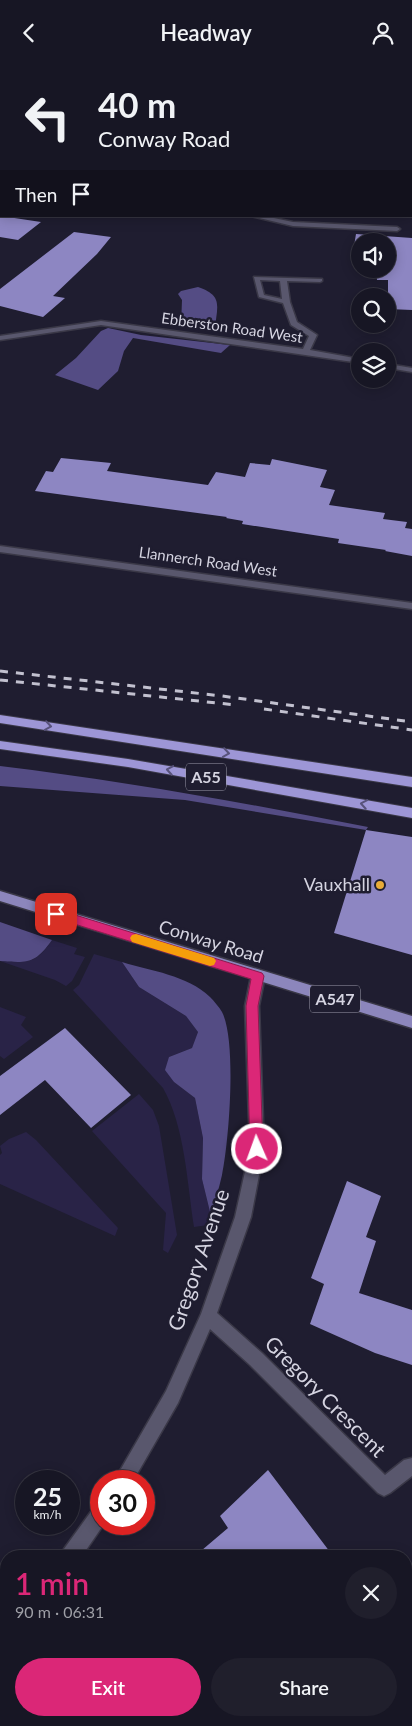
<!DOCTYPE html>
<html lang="en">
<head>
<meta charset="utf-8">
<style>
	:root { --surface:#171624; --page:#201f2c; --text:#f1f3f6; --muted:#9e9fa6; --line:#363541; --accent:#db2777 }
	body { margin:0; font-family:Lato,sans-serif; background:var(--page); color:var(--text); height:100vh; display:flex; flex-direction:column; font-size:19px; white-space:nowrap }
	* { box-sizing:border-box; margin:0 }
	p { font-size:16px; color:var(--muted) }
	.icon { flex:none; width:28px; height:28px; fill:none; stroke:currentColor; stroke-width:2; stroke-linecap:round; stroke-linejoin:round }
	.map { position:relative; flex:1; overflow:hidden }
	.side { position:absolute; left:0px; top:1485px; width:412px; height:176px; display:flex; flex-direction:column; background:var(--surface); border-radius:20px 20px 0 0; box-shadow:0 2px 12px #0003,0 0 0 1px var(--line) }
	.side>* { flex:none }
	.guide { position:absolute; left:0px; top:0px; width:412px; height:152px; box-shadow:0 2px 12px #0003,0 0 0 1px var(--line); background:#171624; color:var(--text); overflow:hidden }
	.buttons { position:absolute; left:351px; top:168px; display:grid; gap:10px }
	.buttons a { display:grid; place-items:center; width:45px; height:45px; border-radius:50%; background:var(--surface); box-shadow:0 2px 12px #0003,0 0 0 1px var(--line); font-size:25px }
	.speed { position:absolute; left:15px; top:1405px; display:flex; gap:10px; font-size:25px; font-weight:700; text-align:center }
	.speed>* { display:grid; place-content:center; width:65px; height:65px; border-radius:50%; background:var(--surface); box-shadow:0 2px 12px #0003,0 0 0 1px var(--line); line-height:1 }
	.speed small { font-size:12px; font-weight:400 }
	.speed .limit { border:8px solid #d22; background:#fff; color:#111 }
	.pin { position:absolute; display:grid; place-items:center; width:42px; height:42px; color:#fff; margin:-21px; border-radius:10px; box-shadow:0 2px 8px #0006 }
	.me { position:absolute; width:55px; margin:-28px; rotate:358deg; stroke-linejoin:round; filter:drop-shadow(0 0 4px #0008) }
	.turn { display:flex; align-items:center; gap:18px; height:105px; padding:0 15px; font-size:22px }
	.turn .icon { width:65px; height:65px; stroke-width:2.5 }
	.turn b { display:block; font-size:35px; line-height:42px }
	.then { display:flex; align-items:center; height:48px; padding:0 15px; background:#0003; gap:10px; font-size:19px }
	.round { display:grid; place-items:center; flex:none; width:52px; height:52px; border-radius:26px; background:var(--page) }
	.headline { display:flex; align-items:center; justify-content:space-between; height:85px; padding:0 15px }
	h1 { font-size:30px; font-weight:600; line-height:38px; color:var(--accent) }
	.button { display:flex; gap:10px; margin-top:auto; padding:10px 15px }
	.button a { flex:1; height:58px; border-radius:30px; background:var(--accent); color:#fff; font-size:20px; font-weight:600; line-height:58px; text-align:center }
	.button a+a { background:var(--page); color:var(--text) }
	header { display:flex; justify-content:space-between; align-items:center; height:65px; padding:0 15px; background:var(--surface); font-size:22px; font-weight:600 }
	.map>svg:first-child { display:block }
	.green { fill:#292347 }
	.forest { fill:#544c84 }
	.building { fill:#8d86c2 }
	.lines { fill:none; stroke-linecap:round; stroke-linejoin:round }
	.minor-casing { stroke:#3a3847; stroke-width:3 }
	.primary-casing { stroke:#3a3847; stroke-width:3 }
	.trunk-casing { stroke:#3a3847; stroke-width:2 }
	.minor { fill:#59576d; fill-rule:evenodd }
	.primary { fill:#8c86bc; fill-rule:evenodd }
	.trunk { fill:#9d96d6; fill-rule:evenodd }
	.rail { stroke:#c2c1cf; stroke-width:3; stroke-dasharray:8 8; stroke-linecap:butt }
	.oneway { stroke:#58537b }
	.route { fill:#db2777; stroke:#8e194d }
	.slow { fill:#f59e0b }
	.poi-dot { fill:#e8ab37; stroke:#1f1d30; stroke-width:2 }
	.labels { text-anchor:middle; stroke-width:5; stroke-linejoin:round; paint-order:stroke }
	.far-street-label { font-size:15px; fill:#d5d4e1; stroke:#1f1d30 }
	.shield { fill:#1f1d30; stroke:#9e9dac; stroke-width:1 }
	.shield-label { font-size:16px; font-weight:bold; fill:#d5d4e1 }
	.poi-label { font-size:18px; fill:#d5d4e1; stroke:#1f1d30; text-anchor:end }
	.street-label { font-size:18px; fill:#d5d4e1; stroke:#1f1d30 }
	.near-street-label { font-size:21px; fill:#d5d4e1; stroke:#1f1d30 }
</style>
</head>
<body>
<header><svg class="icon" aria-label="back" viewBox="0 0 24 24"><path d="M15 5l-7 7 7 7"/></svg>Headway<svg class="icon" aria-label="person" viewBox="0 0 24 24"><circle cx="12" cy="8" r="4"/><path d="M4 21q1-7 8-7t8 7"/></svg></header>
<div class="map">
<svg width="412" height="1661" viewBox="0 0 412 1661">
	<rect width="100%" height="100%" fill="#1f1d30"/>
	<path class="green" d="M52,875l25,8 -3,6 11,3 -13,24 -6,5 -11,-6 -55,-19c29,1 35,4 52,-21z
		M94,889l28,8 17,25 47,29 12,16 -6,16 -23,9 5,25 21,16 8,40 -1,41 9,37 -3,9 -14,2c-7,-45 -9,-100 -31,-139l-90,-98 6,-5z
		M0,942l26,10 -5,8 12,12 -29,22 -4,-3z
		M139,1029l14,16 6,16 18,109 -9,18 -5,-3 3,-37 -74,-82z
		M26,1067l10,8 82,88 -3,8 -115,-52v-29l2,-2 -2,-7 9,-7z"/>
	<path class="forest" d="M0,0l108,1h-107l-1,119z
		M198,222c27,9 18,21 17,43l-34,-4 1,-26 -4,-6 3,-3z
		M108,263l33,7 89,10 -9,8 -88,-15 -9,13 -6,20 -20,19 -43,-15 21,-17 25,-27z
		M0,701c124,15 246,37 368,61l-2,3 -181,-30 -185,-14z
		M0,857l52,18c-17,24 -24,23 -52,21z
		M122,897c29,9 65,13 88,35 4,4 9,10 12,15 15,29 7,130 0,163 -3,14 -8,28 -11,41l-9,-37 1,-41 -8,-40 -21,-16 -9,-12 4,-13 23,-9 6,-16 -12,-16 -47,-29z"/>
	<path class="building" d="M0,150l1,1 40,6 -23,18 -18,-3z
		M74,167l37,5 -14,17 -44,42 12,2 -22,19 -43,-11v-17z
		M356,169l56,4v72l-24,-1v-29h-11l-1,-11h12v-28h-28v18l-8,-1z
		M61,393l50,5 -4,8 101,14 8,-13 29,5 5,-14 20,2 2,-6 55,11 -7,17 15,3 -6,15 56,8 -2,6 24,3 -2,6 7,1v27l-27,-5 1,-1 -48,-7 1,-4 -97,-15 1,-3 -17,-3 1,-1 -192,-26 11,-20 7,1z
		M366,765l46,7v118l-78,-22z
		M65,963l66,67 -40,33 -46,-48 -45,35v-39z
		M347,1116l34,15 -15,41 10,4 -17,52 53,17v55l-37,-12 -65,-29 14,-40 -13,-6z
		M268,1405l65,86h-138l33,-28 -8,-12z"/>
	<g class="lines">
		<defs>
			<path id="minor" d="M411,12h1v4h-1z
				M411,63h1v4h-1z
				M251,151h13l29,6 104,5 3,2 -3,2 -104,-5z
				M254,212l68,2v2l-2,1 -33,-1 3,21 7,20 20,13 -7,15 50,9v4l-259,-38 -101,15v-4l101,-15 202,28 6,-13 -18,-11 -8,-22 -24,-6zM260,215l20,1 2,18 -18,-4z
				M388,299l24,4v4l-24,-4z
				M0,481l412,57v6l-412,-57z
				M258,905l5,2 2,4 -6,30 5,143 -13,68 -34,96 45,40 123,122 19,-15 8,-2v18l-22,17 -6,3 -6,-3 -128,-128 -40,-36 -32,74 -45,78h-19l52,-90 35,-77 34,-97 15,-68 -5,-143 6,-30 2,-4z
				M101,1438v21h3l-22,32h-20l2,-7 31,-43z
				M6,1565v26l-6,3v-26z"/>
			<path id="primary" d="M0,826l412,125v12l-412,-127z"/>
			<path id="trunk" d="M0,650l412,62v10l-412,-64z
				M0,676l128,18 284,49v10l-284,-51 -128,-18z"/>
		</defs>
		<use href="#minor" class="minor-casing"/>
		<use href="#primary" class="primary-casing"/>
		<use href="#trunk" class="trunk-casing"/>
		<use href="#minor" class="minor"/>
		<use href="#primary" class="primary"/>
		<use href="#trunk" class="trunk"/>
		<path class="rail" d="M0,606l222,25 190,26
			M0,615l236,25
			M264,644l148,21"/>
	</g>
	<defs><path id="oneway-chevron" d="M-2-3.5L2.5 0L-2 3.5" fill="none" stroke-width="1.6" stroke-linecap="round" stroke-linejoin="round" transform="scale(1.25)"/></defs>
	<g class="oneway">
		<use href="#oneway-chevron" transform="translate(48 661) rotate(8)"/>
		<use href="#oneway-chevron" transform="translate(226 688) rotate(8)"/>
		<use href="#oneway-chevron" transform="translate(170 705) rotate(-170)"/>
		<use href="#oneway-chevron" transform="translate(364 739) rotate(-170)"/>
	</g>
	<path class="route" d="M56,844l206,64 2,3 -6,30 5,143 -1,5 -5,2 -5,-2 -2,-5 -4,-143 5,-27 -199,-62 -2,-3 2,-4z"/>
	<path class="slow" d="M136,869l78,24 2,3 -2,4 -4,1 -78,-24 -2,-4 2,-3z"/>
	<circle class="poi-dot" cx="380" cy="820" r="5"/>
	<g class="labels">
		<g class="far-street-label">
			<text transform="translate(232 263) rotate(8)" y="5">Ebberston Road West</text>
			<text transform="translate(208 497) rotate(8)" y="5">Llannerch Road West</text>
		</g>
		<g class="shield">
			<rect x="186" y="698.5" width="40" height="27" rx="4"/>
			<rect x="310" y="920.5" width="50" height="27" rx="4"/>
		</g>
		<g class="shield-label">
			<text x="206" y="718">A55</text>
			<text x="335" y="940">A547</text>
		</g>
		<g class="poi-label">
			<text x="370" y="826">Vauxhall</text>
		</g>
		<g class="street-label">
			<text transform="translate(211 877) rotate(17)" y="6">Conway Road</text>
		</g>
		<g class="near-street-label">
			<text transform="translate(199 1195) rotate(-71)" y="7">Gregory Avenue</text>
			<text transform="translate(325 1332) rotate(45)" y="7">Gregory Crescent</text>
		</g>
	</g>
</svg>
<div class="buttons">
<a><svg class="icon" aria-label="sound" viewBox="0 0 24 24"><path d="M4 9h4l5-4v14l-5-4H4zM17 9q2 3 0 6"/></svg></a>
<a><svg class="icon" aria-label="search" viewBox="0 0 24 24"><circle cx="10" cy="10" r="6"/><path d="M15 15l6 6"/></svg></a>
<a><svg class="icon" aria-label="layers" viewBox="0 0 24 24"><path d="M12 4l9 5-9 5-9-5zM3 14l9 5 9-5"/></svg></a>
</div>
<div class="speed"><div>25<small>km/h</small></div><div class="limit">30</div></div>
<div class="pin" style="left:56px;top:849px;background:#d93025"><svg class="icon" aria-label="arrive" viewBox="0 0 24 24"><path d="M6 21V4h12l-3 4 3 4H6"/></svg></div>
<svg class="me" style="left:257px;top:1084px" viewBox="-20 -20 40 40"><circle r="17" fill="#db2777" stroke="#fff" stroke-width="3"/><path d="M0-11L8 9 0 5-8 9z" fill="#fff"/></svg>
<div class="guide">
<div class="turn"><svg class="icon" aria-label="left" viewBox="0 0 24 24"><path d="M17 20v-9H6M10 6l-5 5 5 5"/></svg><div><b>40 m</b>Conway Road</div></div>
<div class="then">Then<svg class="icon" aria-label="arrive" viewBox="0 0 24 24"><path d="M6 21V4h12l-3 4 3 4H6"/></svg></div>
</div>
<section class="side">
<div class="headline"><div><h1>1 min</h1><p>90 m · 06:31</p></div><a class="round"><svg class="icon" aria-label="close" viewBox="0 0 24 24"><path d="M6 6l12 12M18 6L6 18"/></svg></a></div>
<div class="button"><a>Exit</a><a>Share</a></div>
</section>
</div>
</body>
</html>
